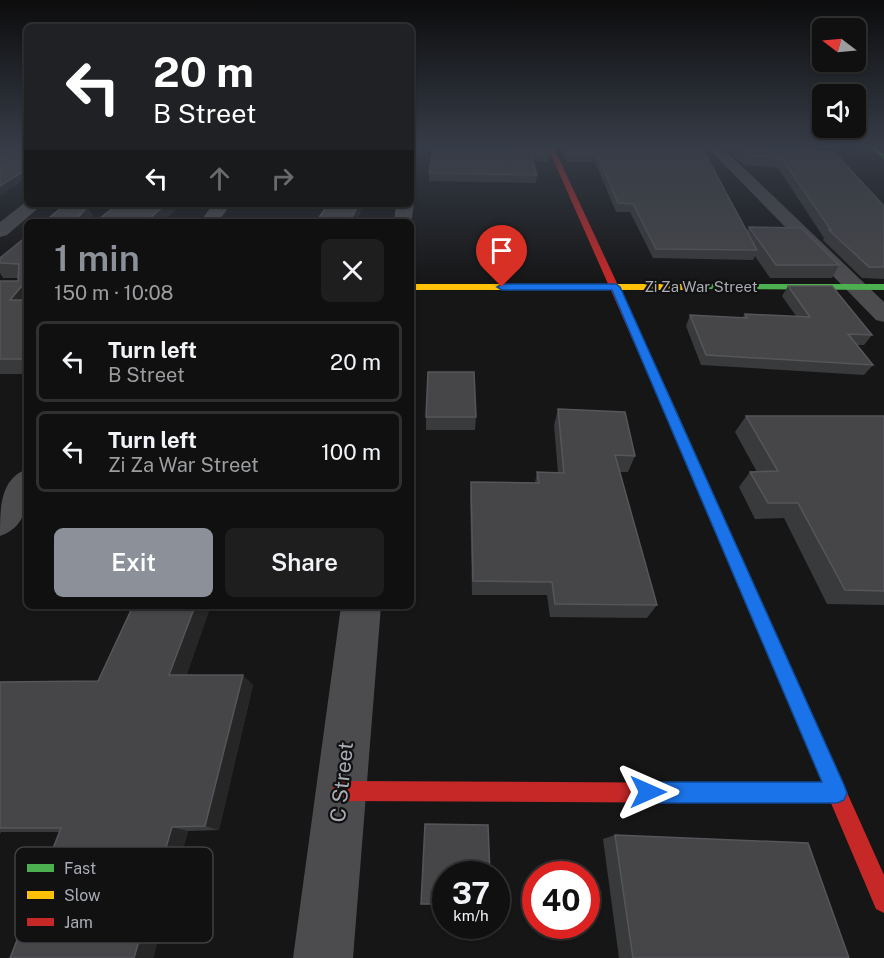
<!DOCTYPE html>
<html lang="en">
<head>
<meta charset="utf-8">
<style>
	:root { --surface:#101011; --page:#1e1e1f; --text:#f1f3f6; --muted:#9c9d9f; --line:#303031; --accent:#8c9099 }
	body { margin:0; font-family:"Public Sans",sans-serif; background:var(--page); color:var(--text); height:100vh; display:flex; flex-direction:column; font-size:22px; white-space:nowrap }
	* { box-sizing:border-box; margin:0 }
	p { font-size:20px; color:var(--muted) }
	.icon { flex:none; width:33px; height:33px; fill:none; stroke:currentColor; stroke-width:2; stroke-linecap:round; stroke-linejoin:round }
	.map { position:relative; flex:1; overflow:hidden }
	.panel { position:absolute; left:24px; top:219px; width:390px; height:390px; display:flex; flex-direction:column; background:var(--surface); border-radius:9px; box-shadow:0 2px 4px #0004,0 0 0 2px var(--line) }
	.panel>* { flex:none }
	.banner { position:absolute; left:24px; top:24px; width:390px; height:183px; border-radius:9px; box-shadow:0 2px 4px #0004,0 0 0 2px var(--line); background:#202124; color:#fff; overflow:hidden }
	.needle { width:39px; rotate:286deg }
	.controls { position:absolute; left:812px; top:18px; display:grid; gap:12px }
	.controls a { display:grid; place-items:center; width:54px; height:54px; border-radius:9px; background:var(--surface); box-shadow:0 2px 4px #0004,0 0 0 2px var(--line); font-size:30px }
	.speed { position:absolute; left:432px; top:861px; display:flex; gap:12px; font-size:30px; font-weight:700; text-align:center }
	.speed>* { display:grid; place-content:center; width:78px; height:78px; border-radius:50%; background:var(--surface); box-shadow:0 2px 4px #0004,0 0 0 2px var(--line); line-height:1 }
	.speed small { font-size:15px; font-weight:400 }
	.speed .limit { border:9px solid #d22; background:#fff; color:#111 }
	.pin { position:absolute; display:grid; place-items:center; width:51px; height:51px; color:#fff; margin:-62px -26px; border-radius:50% 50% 50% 0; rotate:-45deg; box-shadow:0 0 6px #0007 }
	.pin .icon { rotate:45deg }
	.me { position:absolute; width:66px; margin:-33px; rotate:90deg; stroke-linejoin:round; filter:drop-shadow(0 0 4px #0008) }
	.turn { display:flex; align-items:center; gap:21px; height:126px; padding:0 30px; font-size:27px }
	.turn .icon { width:78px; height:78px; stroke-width:2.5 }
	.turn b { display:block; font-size:42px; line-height:51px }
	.lanes { display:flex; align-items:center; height:57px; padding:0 30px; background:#0003; justify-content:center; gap:30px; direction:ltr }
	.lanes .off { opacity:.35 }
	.round { display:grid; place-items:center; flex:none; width:63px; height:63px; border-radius:9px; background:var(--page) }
	.headline { display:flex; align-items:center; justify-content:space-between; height:102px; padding:0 30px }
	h1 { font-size:36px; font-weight:600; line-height:45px; color:var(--accent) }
	.primary-button { display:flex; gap:12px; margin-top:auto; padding:12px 30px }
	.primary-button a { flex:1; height:69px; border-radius:9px; background:var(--accent); color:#fff; font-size:24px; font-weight:600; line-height:69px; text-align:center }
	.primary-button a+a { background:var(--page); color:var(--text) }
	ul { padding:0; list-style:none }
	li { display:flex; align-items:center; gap:18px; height:81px; margin:0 12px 9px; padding:0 18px; border:3px solid var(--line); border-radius:9px }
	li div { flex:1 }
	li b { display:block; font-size:22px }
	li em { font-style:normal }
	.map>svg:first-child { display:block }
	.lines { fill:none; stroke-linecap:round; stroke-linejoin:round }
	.street { fill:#4c4c4f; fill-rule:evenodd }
	.fast { fill:#4caf50; fill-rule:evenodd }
	.slow { fill:#ffc107; fill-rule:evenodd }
	.jam { fill:#c62828; fill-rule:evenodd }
	.wall { fill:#393a3b }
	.shaded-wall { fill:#262627 }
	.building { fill:#464648; stroke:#55565a; stroke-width:1.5 }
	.route { fill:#1a73e8; stroke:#114b97; stroke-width:1.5 }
	.labels { text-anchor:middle; stroke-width:4.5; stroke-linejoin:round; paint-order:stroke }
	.far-street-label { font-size:15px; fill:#aaacb6; stroke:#111112 }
	.near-street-label { font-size:21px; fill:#aaacb6; stroke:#111112 }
	.key { fill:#111112; stroke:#3f4043; stroke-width:1.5 }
	.key-label { font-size:16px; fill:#aaacb6 }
</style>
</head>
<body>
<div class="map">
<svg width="884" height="958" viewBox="0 0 884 958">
	<rect width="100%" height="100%" fill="#161617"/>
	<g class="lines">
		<path class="street" d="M708,148h15l161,154v20l-8,-2z
			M411,200l3,4 -3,20v-2h-17l2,-18h15z
			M27,201v3h16l-36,31 -7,2v-15z
			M213,204h18l-13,18h-18z
			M27,469c0,28 4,56 -27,67 0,-28 0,-57 27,-67z
			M341,606h40l-28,352h-60z"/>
		<path class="fast" d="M870,148h6l8,6v5z
			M699,284h185v6l-188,-1 -2,-2z
			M664,393l6,4 101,226 2,6 -2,6 -6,2 -6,-2 -101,-238z"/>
		<path class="slow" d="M411,284h288l5,3 -5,3h-288z
			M728,783h109l7,3 3,7 -3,7 -7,3h-109l-7,-3 -3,-7 3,-7z"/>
		<path class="jam" d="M548,148h6l116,249 -2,3 -4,1 -6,-4z
			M765,621l6,2 113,252v38l-8,-4 -119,-280 2,-6z
			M341,781l387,2 7,3 3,7 -3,7 -7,3 -387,-2 -7,-3 -3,-7 3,-7z"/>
	</g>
	<path class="wall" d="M433,148l116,6 -1,8 -15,-1 4,14 -1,8 -107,-2v-8z
		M559,148h143l45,83 2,-4 90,38 -7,13h-62l-15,-22 -2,4 -100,-2 -23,-46h-14l-21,-50h-28z
		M726,148h77l81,58v73l-22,-1 -39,-38 1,-2 -46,-70 -34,-3z
		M118,204h64l-19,18h-62l-2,-3z
		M27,236v138h-27v-93h18v-3h-15l-3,-5v-15z
		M788,286l84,49 -8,10h-7l16,20 -9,10 -163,-10 -15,-39 4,-11 52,3 3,-4 51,2 -14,-20z
		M558,409l77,47 -7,16h-9l38,133 -10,13 -97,-1 -3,-22h-75l-2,-98 1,-15 64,1 2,-11 21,1 -4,-48z
		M746,416h138v189l-57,-1 -43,-86 -29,1 -16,-32 11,-15h7l-22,-40z
		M426,417h50l-1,13h-49z
		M186,675l67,10 -34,145 -31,1 -35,127h-143l50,-126h-59l-1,2v-152l98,-1z
		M615,835l234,123h-230l-16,-119z"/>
	<path class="shaded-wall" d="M27,169v9l-27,18v-10z
		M166,204h16l-19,18h-14l-1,-2z
		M359,204h6l-9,18h-7z
		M88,206l7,13 -2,3h-19z
		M27,280v27l-17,-7z
		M195,606h16l-28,80 -14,-11z
		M243,675l10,10 -34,145 -14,-4z
		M172,827l16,4 -35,127h-19z"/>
	<path class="building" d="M0,148h27v21l-27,17z
		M433,148h113l3,6 -18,-1 6,22 -108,-2z
		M565,148h137l55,102 -101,-1 -23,-45 -15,-1 -21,-49h-28z
		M739,148h64l3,2 28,2 50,54v61h-15l-40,-37h2l-49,-71 -34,-3z
		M66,204h19l3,2 -14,16h-30z
		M118,204h48l-18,16 -49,-1z
		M328,204h31l-10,18h-33z
		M749,227l52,1 38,37h-63z
		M27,236v44l-17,20h17v59h-27v-78h18l1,-17 -19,-1v-5z
		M788,286h44l40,49 -24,-1 25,31 -167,-10 -16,-40 57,3 -2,-4 65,3z
		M428,372h46l2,45h-50z
		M558,409l67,3 10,44 -20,-1 42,150 -102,-1 -3,-22 -79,-1 -2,-99 68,1 -2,-11 27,1z
		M746,416h138v175l-39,-1 -47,-87h-30l-18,-31 28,-1z
		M133,606h62l-26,69h74l-38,151 -33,1 -38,131h-124l51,-130h-61v-146l98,-1z
		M425,824l63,1 2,49h-44v30h-25z
		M615,835l193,8 41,115h-216z"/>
	<linearGradient id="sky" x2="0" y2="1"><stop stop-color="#0c0c0d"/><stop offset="0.52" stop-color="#363c47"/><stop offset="1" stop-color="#363c47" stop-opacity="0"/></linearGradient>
	<rect width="884" height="282" fill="url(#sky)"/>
	<path class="route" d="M616,284l4,3 224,498 3,8 -3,7 -7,3h-189l-8,-3 -3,-8 3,-7 8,-3h174l-210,-492h-110l-5,-3 5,-3z"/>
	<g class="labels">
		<g class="far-street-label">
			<text x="701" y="292">Zi Za War Street</text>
		</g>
		<g class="near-street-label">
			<text transform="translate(342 782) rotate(-84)" y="7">C Street</text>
		</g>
	</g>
	<rect x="15" y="847" width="198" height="96" rx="9" class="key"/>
	<rect x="27" y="864" width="27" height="8" fill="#4caf50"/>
	<rect x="27" y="891" width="27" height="8" fill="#ffc107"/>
	<rect x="27" y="918" width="27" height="8" fill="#c62828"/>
	<g class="key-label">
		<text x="64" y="874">Fast</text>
		<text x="64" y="901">Slow</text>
		<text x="64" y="928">Jam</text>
	</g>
</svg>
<div class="controls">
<a><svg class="needle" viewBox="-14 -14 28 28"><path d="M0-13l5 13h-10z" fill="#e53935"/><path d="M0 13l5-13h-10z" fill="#9c9d9f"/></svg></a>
<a><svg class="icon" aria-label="sound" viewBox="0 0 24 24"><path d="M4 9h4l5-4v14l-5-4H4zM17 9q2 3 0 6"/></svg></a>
</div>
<div class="speed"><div>37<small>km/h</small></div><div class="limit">40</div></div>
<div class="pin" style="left:502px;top:287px;background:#d93025"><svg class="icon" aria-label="arrive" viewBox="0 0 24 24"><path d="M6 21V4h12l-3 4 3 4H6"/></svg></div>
<svg class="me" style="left:648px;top:792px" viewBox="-20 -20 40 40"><path d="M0-17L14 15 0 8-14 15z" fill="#1a73e8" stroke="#fff" stroke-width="4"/></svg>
<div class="banner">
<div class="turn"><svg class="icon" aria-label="left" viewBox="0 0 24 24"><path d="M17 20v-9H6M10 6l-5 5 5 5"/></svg><div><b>20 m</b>B Street</div></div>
<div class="lanes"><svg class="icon" aria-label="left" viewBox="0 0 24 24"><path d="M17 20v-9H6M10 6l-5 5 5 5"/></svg><svg class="icon off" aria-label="ahead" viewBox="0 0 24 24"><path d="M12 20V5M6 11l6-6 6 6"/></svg><svg class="icon off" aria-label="right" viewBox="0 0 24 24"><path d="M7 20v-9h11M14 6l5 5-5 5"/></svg></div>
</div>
<section class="panel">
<div class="headline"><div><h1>1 min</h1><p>150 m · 10:08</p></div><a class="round"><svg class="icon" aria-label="close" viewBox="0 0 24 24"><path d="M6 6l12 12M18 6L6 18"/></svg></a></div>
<ul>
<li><svg class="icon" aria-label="left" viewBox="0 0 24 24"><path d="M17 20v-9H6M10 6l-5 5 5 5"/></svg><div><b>Turn left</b><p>B Street</p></div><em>20 m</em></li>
<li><svg class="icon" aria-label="left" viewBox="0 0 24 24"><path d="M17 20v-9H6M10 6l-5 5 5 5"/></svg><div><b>Turn left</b><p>Zi Za War Street</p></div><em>100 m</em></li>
</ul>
<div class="primary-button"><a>Exit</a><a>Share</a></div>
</section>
</div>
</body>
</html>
